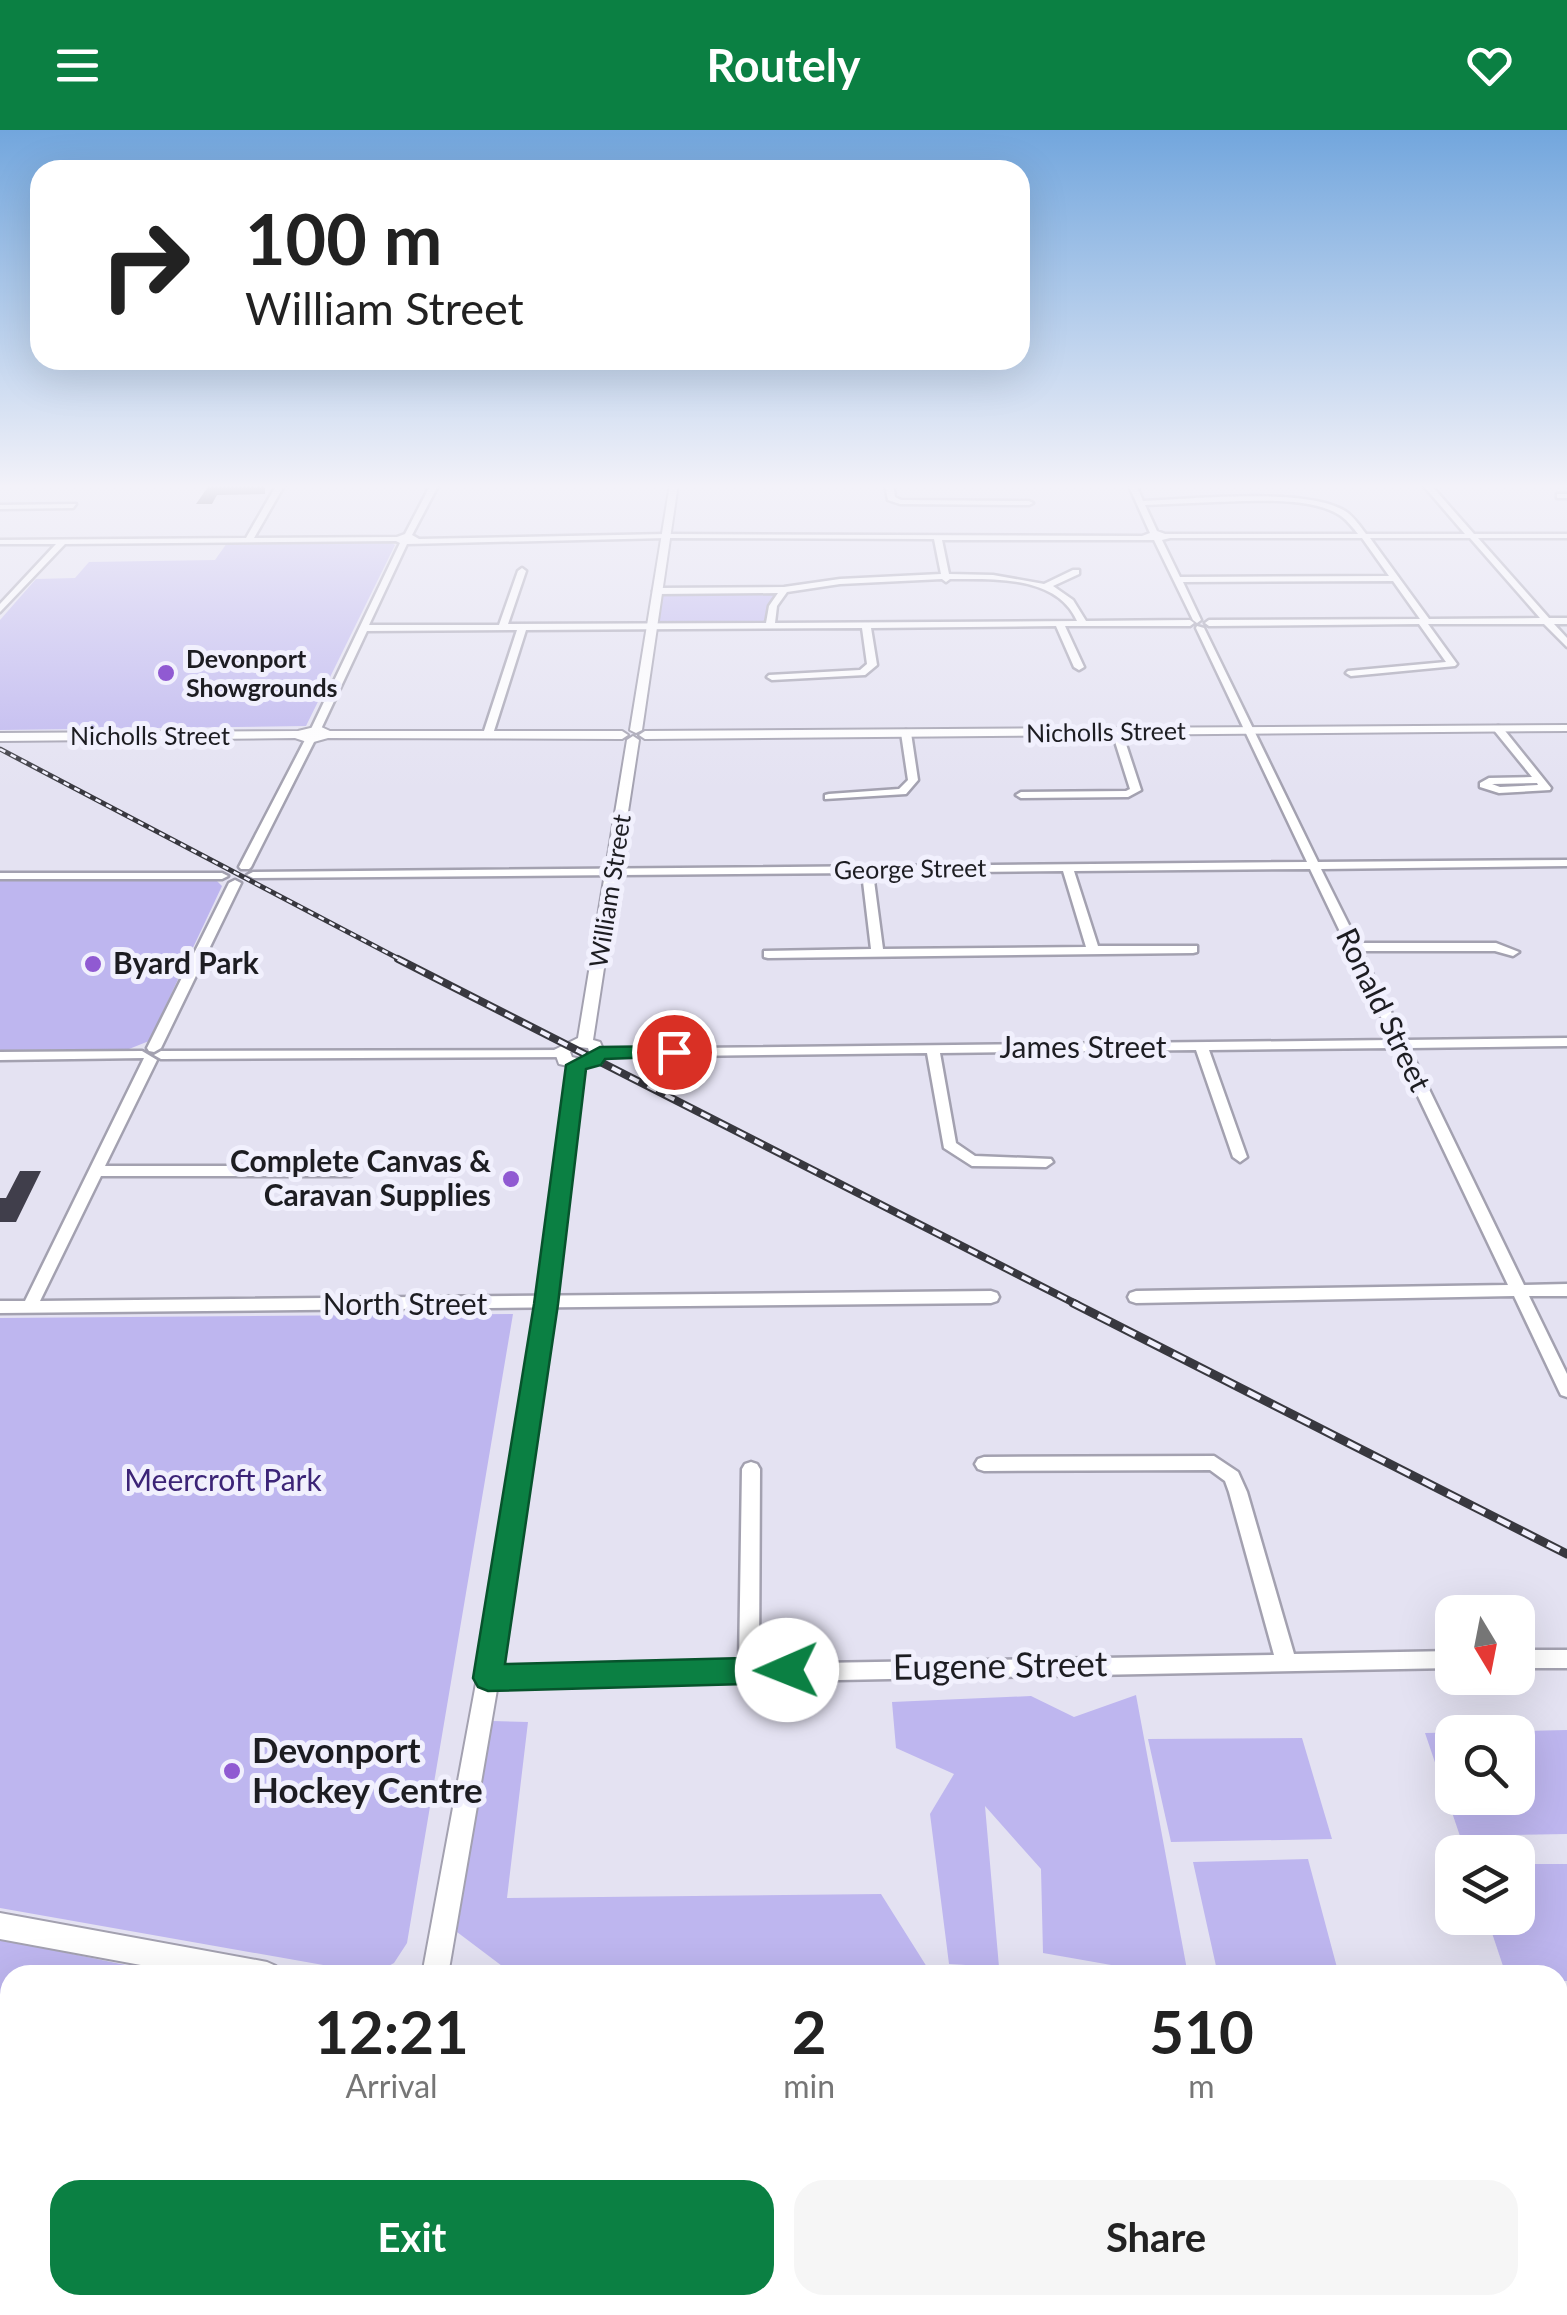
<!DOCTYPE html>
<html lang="en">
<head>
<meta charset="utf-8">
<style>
	:root { --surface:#fff; --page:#f6f6f6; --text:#222; --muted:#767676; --accent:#0b8043 }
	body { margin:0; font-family:Lato,sans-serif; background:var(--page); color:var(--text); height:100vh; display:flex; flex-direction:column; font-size:38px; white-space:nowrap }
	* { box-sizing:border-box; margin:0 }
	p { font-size:32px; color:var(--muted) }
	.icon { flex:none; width:55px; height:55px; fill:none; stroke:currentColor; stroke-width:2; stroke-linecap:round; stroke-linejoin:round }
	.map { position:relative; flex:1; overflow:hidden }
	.side { position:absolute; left:0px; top:1835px; width:1568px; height:350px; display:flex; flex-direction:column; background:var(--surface); border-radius:30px 30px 0 0; box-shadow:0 10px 40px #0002 }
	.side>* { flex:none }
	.guide { position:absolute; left:30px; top:30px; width:1000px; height:210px; border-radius:30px; box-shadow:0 10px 40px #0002; background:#fff; color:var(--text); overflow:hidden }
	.needle { width:65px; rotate:170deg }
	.tools { position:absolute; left:1435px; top:1465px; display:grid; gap:20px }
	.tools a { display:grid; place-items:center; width:100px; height:100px; border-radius:20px; background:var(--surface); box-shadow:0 10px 40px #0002; font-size:50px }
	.pin { position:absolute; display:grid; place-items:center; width:85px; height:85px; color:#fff; margin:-42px; border:5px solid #fff; border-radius:50%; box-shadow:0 2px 10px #0007 }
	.me { position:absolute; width:110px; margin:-55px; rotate:269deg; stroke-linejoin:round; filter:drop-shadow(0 0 8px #0008) }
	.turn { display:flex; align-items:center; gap:35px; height:210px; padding:0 50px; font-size:45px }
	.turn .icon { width:130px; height:130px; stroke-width:2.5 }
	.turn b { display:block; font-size:70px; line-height:85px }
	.eta { display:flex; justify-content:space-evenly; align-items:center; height:170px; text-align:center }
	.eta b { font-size:60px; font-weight:700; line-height:70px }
	.action { display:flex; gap:20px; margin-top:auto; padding:20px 50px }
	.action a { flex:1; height:115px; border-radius:30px; background:var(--accent); color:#fff; font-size:40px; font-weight:700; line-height:115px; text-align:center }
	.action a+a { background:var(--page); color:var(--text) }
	header { display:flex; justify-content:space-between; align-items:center; height:130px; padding:0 50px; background:var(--accent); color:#fff; font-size:45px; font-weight:700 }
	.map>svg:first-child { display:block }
	.green { fill:#beb6ef; fill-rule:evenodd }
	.water { fill:#6192cd }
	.building { fill:#403e4b }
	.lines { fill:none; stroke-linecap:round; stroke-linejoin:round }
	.minor-casing { stroke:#a3a1b0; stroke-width:5 }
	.tertiary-casing { stroke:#a3a1b0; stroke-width:4 }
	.minor { fill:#fff; fill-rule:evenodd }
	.tertiary { fill:#fff; fill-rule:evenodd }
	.rail-far2-casing { stroke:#38383f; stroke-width:5 }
	.rail-far1-casing { stroke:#38383f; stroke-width:8 }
	.rail-casing { stroke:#38383f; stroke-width:9 }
	.rail-far2 { stroke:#f1f0fd; stroke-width:2.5; stroke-dasharray:6; stroke-linecap:butt }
	.rail-far1 { stroke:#f1f0fd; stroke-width:4; stroke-dasharray:10; stroke-linecap:butt }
	.rail { stroke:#f1f0fd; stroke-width:5; stroke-dasharray:14; stroke-linecap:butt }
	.route { fill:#0b8043; stroke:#07532c; stroke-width:2.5 }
	.poi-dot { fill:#905ad2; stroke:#f1f0fd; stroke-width:4 }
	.labels { text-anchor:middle; stroke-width:10; stroke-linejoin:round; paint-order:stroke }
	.far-poi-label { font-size:25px; font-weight:bold; fill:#1d1d22; stroke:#f1f0fd; text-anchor:start }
	.far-street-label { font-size:25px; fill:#1d1d22; stroke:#f1f0fd }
	.poi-label { font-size:30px; font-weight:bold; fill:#1d1d22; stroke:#f1f0fd; text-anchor:start }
	.street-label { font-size:30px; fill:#1d1d22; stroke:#f1f0fd }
	.park-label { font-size:30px; fill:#3c2477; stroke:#f1f0fd }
	.near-street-label { font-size:35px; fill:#1d1d22; stroke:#f1f0fd }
	.near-poi-label { font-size:35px; font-weight:bold; fill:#1d1d22; stroke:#f1f0fd; text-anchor:start }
</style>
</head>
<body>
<header><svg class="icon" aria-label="menu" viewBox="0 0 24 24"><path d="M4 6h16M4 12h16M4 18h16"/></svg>Routely<svg class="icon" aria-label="heart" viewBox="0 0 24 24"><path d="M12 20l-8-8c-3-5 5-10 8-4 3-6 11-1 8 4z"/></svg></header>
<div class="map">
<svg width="1567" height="2185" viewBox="0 0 1567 2185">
	<rect width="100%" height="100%" fill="#e4e2f2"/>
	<path class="green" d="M390,412l5,3 -89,181 -306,4v-110l36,-41 39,-1 14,-16 126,-2 12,-17z
		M784,460l-11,16 -3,20 -118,2 5,-37z
		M216,750l6,6 -73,155 -20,8 -129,1v-169z
		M513,1184l-106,629 -13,20 -20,11 -374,-66v-590z
		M1136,1565l52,280h-20l-125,-22 -2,-84 -56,-63 14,161 -50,-3 -19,-150 24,-40 -58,-26 -4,-46 139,-6 43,21z
		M492,1591l36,1 -21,176 374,-4 51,81h-418l-57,-43z
		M1567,1600v104l-107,2 -35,-103zM1452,1602h66v66h-66z
		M1302,1608l30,101 -161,3 -23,-103z
		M1308,1729l31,116h-121l-25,-113z
		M1518,1734h49v117h-9v-6h-52l-19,-57h31z
		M0,1809l174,36h-164v330h157l-1,10h-166z
		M274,2175h1151l-27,10h-1133z"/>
	<path class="water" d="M1425,2175h117l13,10h-157z"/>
	<path class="building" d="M210,354h55v10l-48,1 -5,9h-16z
		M20,1041h21l-25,51h-16v-24h6z"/>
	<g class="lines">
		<defs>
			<path id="minor" d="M277,354h8l-31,54 143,-1 8,-3 26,-50h8l-27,51 7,4 247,-5 476,2 8,-3 -22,-49h8l7,17c48,-2 163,-14 202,10 8,5 15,15 21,23h99l-43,-50h8l44,50h93v4h-89l71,80h18v6h-13l13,14v9l-23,-23h-116l29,40 -2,2 -104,10 -5,-3 2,-2 98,-9 -27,-38 -210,2 -4,-3 4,-3 211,-1 -27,-38 -210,1 18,38 -4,3 -4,-3 -39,-80h-212l7,34 44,1 51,9 29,-14h6v4l-26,12 20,14 13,21 104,-1 4,3 -4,3h-125l19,41 -5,3 -5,-3 -18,-41 -185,2 6,37 -12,10 -93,5 -5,-3 2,-2 91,-5 7,-6 -5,-36 -336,2 -33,104 -5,3 -5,-3 34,-104 -150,1 -46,98 -5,3 -5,-3 89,-186 -4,-2 -331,3 -65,68v-8l56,-60h-56v-4l246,-2zM1215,372c34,-1 98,-6 126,14 7,5 12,12 17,18h-193l-8,-3 -12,-26zM666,408l268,1 7,35 -101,5 -56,8 -127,1 -4,3 4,3 121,-1 -9,13 -3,17 -258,1 18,-53 -4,-3 -4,3 -19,54h-130l38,-81zM1170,408h192l27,38 -209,1 -18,-37zM1370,408h100l70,80 -111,1zM942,449l4,3 4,-3c43,0 107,-4 127,42l-302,2 2,-17 10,-14 53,-8z
				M885,354h8l2,13 6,3 128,1 4,2 -4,2 -129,-1 -12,-4z
				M1557,364h10v4h-10z
				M76,374l-3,4 -73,1v-4z
				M1197,496l7,2 114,234 249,-2v6l-246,3 37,74h138l23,9 -6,4 -18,-5h-134l44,89 162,-2v8l-158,2 115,237 43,-1v12h-38l38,78v23l-6,-2 -2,-4 -45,-95 -378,7 -6,-2 -2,-4 2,-4 6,-2 372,-6 -113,-237 -186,2 38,107 -7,5 -7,-5 -37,-107 -256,3 16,90 19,13 76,3 2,3 -7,5 -74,-1 -28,-18 -17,-95 -328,4 -7,-4 7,-4 793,-9 -82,-171 -236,2 24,75h99v6l-4,1 -425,5 -4,-1v-6l107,-2 -9,-76 -609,5 -6,-3 6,-3 1054,-10 -111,-234zM1063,741l23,76 -203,2 -10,-76z
				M1498,596l4,1 49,61 -1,2 -51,3 -19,-6v-4l9,-5 43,-1 -39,-48zM1537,653l1,2 -38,2 -8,-3z
				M1117,599l5,3 19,58 -13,7 -107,1 -5,-3 5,-3 105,-1 4,-2 -18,-57z
				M906,600l5,3 7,47 -12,14 -81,5v-4l4,-1 70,-5 9,-9 -7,-47z
				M306,608l9,2 -64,127 -2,2h-8l-2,-2z
				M0,743h222l6,3 -6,3h-222z
				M235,750l6,3 -80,165 -7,4 -5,-1 -2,-3 82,-165z
				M561,920l7,4 -2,3 -405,2 -7,-4 7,-4z
				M142,921l15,9 -52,106h246l7,5 -7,5h-250l-61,125 951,-10 6,2 2,4 -2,4 -6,2 -991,10v-12h25l119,-243 -144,2v-8z
				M1214,1326l24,16 9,20 47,162 158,-3v17l-964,19 -7,-3 -3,-6 3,-6 7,-3 251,-4 3,-196 3,-5 6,-2 6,2 3,5 -1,195 515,-9 -45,-163 -4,-11 -15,-11 -226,1 -6,-2 -3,-5 3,-5 6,-2z
				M1518,1520h49v18h-49z"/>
			<path id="tertiary" d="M670,354h8l-36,246 -6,3 -6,-3z
				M1567,595v6l-922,8 -6,-4 6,-4z
				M319,596l11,5h292l6,4 -6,4 -294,-1 -18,5 -15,-5 -295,3v-8l298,-2z
				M633,606l6,4 -46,300 7,2 6,14 -23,13 -33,268 -51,341 -51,297h-26l55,-297 55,-341 36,-271 -9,-2 -5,-14 24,-12 49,-298zM579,917l9,1 2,6 -9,5 -9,-2 -2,-5z
				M0,1783l267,49 9,4 4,9h-85l-195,-36z
				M1558,2060l9,3v30l-9,-4z
				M244,2175h35l-4,10h-35z"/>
		</defs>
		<use href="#minor" class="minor-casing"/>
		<use href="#tertiary" class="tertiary-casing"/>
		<use href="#minor" class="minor"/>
		<use href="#tertiary" class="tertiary"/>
		<defs>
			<path id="rail-far2" d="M0,619l403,212"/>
			<path id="rail-far1" d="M398,829l680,346"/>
			<path id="rail" d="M1073,1173l494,251"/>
		</defs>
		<use href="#rail-far2" class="rail-far2-casing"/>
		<use href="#rail-far1" class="rail-far1-casing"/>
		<use href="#rail" class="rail-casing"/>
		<use href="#rail-far2" class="rail-far2"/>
		<use href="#rail-far1" class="rail-far1"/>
		<use href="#rail" class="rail"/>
	</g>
	<linearGradient id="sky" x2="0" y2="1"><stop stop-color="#72a6dd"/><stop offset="0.54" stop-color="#f3f2f9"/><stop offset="1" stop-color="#f3f2f9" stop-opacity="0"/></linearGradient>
	<rect width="1567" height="660" fill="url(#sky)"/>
	<path class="route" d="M674,916l7,2v8l-76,3 -4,6 -15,4 -28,235 -53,360 282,-7 11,4 4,9 -4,9 -11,4 -299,8 -10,-4 -5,-9 61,-374 32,-239 34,-18z"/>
	<g class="poi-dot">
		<circle cx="166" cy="543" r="10"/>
		<circle cx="93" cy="834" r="10"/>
		<circle cx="511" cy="1049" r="10"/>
		<circle cx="232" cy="1641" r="10"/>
	</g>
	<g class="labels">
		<g class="far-poi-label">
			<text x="186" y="538">Devonport<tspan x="186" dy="29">Showgrounds</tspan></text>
		</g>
		<g class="far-street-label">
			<text transform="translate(1106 602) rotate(-1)" y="9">Nicholls Street</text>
			<text x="150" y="615">Nicholls Street</text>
			<text transform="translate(910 739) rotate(-1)" y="9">George Street</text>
			<text transform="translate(610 761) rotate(-81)" y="9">William Street</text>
		</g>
		<g class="poi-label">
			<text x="113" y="844">Byard Park</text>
			<text x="491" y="1042" text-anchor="end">Complete Canvas &amp;<tspan x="491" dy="34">Caravan Supplies</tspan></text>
		</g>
		<g class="street-label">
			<text transform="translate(1383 880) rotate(64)" y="10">Ronald Street</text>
			<text x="1083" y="928">James Street</text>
			<text x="405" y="1185">North Street</text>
		</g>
		<g class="park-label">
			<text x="223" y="1361">Meercroft Park</text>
		</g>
		<g class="near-street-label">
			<text transform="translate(1000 1536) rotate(-1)" y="12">Eugene Street</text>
		</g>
		<g class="near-poi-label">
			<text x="252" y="1633">Devonport<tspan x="252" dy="40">Hockey Centre</tspan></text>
		</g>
	</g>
</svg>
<div class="tools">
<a><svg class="needle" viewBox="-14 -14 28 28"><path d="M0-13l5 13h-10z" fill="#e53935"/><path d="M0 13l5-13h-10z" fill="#767676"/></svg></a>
<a><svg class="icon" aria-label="search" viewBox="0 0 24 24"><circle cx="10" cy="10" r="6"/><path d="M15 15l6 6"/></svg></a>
<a><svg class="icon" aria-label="layers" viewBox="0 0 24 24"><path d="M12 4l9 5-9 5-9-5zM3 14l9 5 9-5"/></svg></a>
</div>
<div class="pin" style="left:674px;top:922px;background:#d93025"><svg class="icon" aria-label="arrive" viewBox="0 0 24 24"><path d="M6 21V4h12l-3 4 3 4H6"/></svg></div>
<svg class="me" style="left:787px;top:1540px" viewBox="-20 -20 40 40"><circle r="19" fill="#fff"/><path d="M0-13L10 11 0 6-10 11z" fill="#0b8043"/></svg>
<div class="guide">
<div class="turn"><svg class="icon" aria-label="right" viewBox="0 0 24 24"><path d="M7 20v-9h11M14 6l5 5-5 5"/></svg><div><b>100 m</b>William Street</div></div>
</div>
<section class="side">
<div class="eta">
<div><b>12:21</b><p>Arrival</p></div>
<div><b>2</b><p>min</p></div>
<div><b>510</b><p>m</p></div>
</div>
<div class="action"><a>Exit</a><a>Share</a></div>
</section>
</div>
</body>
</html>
